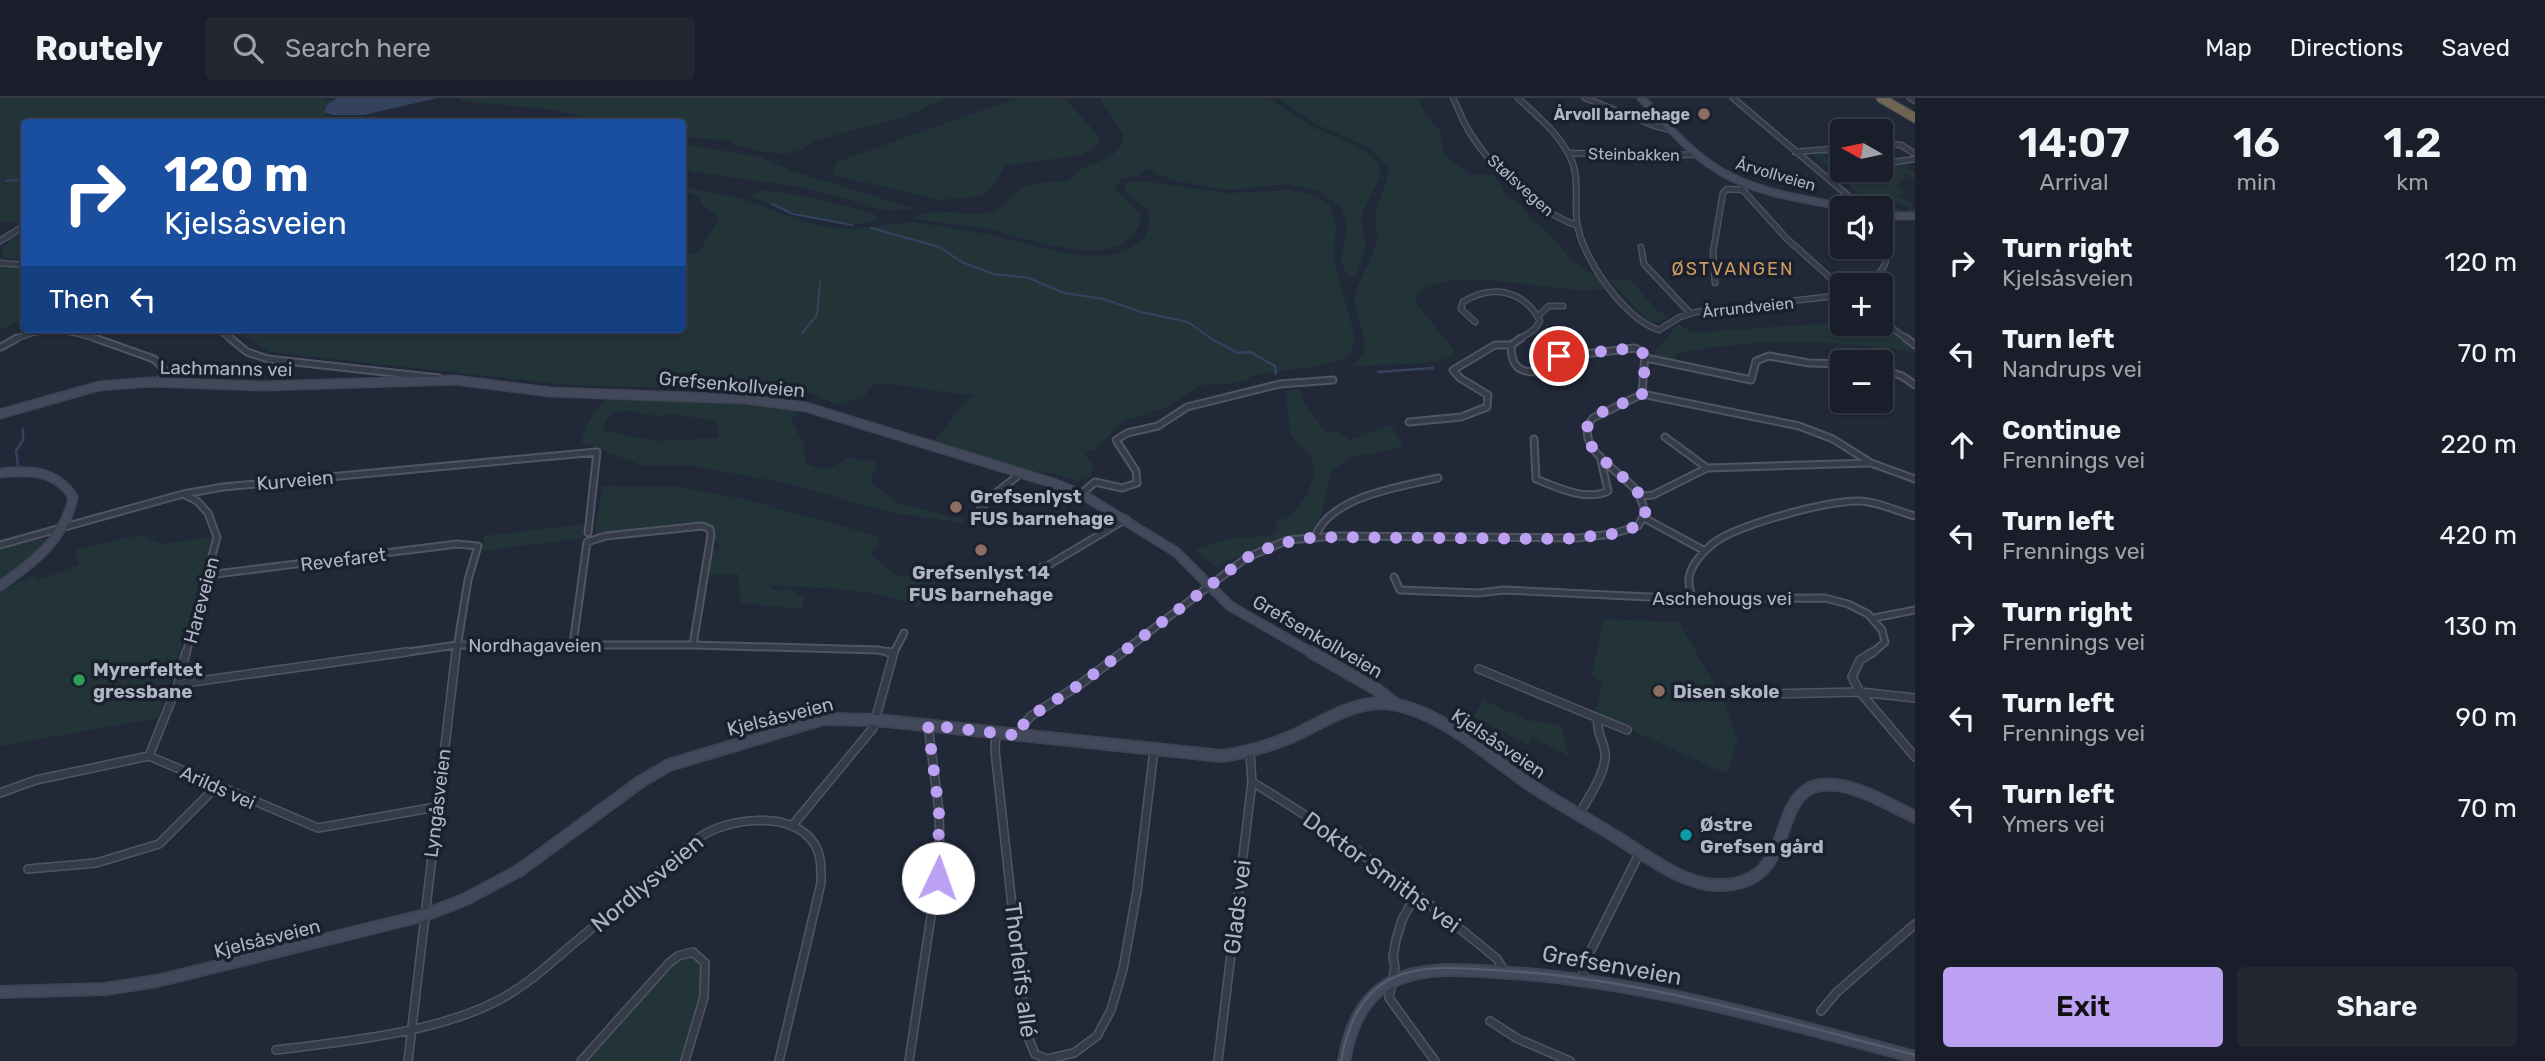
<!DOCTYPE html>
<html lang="en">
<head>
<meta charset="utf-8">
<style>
	:root { --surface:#191e2a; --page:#222732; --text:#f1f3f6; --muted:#9fa2a8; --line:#373c47; --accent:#bca0f2 }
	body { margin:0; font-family:Rubik,sans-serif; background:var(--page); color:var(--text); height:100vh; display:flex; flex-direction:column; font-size:26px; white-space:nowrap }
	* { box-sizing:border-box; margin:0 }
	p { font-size:23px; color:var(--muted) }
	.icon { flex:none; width:38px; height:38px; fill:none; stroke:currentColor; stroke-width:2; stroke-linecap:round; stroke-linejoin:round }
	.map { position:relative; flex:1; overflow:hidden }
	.side { display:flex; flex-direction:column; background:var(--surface); width:630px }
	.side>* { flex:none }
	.banner { position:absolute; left:21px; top:21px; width:665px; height:214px; border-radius:7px; box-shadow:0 2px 5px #0004,0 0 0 2px var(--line); background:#1a4fa0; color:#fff; overflow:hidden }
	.needle { width:46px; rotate:279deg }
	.fabs { position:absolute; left:1830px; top:21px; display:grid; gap:14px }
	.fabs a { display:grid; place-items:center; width:63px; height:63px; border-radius:7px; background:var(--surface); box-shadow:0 2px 5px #0004,0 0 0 2px var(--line); font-size:35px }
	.pin { position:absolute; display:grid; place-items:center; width:60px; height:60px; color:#fff; margin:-30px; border:4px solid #fff; border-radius:50%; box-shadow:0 2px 7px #0007 }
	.me { position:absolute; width:77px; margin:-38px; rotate:3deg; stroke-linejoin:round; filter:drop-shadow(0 0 5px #0008) }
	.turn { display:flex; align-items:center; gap:24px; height:147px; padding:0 28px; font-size:32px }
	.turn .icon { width:91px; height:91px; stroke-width:2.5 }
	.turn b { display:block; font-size:49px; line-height:60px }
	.then { display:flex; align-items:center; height:66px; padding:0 28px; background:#0003; gap:14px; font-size:26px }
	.eta { display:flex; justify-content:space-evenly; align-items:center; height:119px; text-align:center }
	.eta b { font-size:42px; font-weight:600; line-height:49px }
	.primary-button { display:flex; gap:14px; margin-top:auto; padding:14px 28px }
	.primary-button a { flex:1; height:80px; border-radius:7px; background:var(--accent); color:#111; font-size:28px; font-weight:600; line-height:80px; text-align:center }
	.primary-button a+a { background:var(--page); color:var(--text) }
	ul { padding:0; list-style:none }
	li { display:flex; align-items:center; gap:21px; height:91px; padding:0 28px }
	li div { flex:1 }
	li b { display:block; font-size:26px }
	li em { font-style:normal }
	header { display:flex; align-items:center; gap:42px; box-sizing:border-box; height:98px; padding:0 35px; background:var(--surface); border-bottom:2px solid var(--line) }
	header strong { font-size:33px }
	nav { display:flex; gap:38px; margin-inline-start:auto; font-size:24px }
	.search { width:490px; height:63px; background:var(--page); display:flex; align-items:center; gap:18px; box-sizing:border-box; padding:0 24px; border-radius:7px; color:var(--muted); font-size:26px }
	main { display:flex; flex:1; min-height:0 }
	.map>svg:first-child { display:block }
	.green { fill:#233439; fill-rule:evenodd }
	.water { fill:#35425f }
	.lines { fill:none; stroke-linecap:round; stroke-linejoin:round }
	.stream-far1 { stroke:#35425f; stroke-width:2 }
	.stream { stroke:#35425f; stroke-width:2.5 }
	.street-far2-casing { stroke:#4f5563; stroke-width:7 }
	.street-far1-casing { stroke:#4f5563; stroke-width:9 }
	.street-casing { stroke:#4f5563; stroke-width:10 }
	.secondary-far2-casing { stroke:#3e4452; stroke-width:9 }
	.secondary-far1-casing { stroke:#3e4452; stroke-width:11 }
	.secondary-casing { stroke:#3e4452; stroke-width:14 }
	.highway-casing { stroke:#3c4250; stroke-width:11 }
	.street-far2 { stroke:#353b48; stroke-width:4.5 }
	.street-far1 { stroke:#353b48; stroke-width:5 }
	.street { stroke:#353b48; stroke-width:7 }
	.secondary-far2 { stroke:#43495b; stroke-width:6 }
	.secondary-far1 { stroke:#43495b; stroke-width:8 }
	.secondary { stroke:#43495b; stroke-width:10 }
	.highway { stroke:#6e6652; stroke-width:9 }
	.tram { stroke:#575e6f; stroke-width:2 }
	.route { stroke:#bca0f2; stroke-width:12; stroke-dasharray:0 21.6 }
	.education-dot { fill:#8d6e63; stroke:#1a202d; stroke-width:2.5 }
	.leisure-dot { fill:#2e9e5b; stroke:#1a202d; stroke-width:2.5 }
	.culture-dot { fill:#0f9aa8; stroke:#1a202d; stroke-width:2.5 }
	.labels { text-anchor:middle; stroke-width:7; stroke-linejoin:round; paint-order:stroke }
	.far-poi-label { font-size:16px; font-weight:bold; fill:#afb5c5; stroke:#1a202d; text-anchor:end }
	.far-street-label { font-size:16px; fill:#afb5c5; stroke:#1a202d }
	.far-neighbourhood-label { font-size:18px; letter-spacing:2px; fill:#d09c5f; stroke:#1a202d }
	.street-label { font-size:19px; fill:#afb5c5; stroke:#1a202d }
	.poi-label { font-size:19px; font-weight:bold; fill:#afb5c5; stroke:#1a202d; text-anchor:start }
	.near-street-label { font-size:23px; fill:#afb5c5; stroke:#1a202d }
</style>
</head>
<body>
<header>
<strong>Routely</strong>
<div class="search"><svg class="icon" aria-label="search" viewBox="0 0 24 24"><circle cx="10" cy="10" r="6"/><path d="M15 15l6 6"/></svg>Search here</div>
<nav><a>Map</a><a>Directions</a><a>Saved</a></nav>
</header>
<main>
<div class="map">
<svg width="1915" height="963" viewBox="0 0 1915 963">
	<rect width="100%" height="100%" fill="#212838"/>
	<path class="green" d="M0,0h325l-3,3 13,-2 -12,11 4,3 -5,5 16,1 -3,3h-311v101l-24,-2z
		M462,0h483v1l-44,19 -87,23c-24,21 -49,10 -78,4l-5,-4 -48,-4 -1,-15h-96l5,-4 -34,-8 -96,-9z
		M1017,0h47l34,37 1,10 -17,10 -77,11 -13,22 -12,8 -40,4 -107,-25 3,-13z
		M1100,0h169l39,27 44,19 19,12 8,9 2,9 -20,42 5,32 -11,29 -6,1 -8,-17 6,-35 -5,-16 -15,-14 -10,-5 -30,-7 -45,5h-24l-46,-9 -24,-11 -6,1 -3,6 -16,2 -7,7v6l25,23c0,8 -2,13 -7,20 -30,36 -110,2 -150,-6 -24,-4 -47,-5 -71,-10 23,-14 54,1 79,-6 13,-3 21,-20 34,-26 14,-6 30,-2 42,-6 5,-2 8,-8 12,-10 17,-10 42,-11 43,-35z
		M1278,0h140l9,19 13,14 3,20 7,8 19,16h21l7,4 9,17 15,9 10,15 17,12 24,29 29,19 2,9c-51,7 -144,-27 -186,4l-2,8 38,48v8l-25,6 -76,3 11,-12 2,-13 -11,-39 2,-12 18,-39 3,-13 -2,-25 13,-36v-8l-10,-14 -11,-8 -53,-24z
		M683,46l77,13 32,14 124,38 -31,1 -79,-22 -123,-18z
		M1824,53l7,3 -7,2 18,14 23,3v-3h7l-2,2 10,6 17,-3 -16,-9 25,-2 3,2 -2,2 8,4v7l-14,-6 7,6 -8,1 -4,6 9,6 -9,3 16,8 3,9 -6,1 -4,-2 4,-3 -13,-5 -4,2 14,9h-25v-4l7,2 -24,-14 -54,-45z
		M1141,83l87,12 63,-3 26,7 13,8 6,18 -2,38 21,76 -3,13 -6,8 -28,8 -63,9 -11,6 -18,3 -26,1 -33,22 -45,15 -28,28 -10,2 9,14 -1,7 -2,4 -11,4 -28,-8 -27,-1 -90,-31 31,-39 9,-6 -94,-13 -11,4 -3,8 -27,10 -31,-13 -23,-4 -50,2 -165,-5 -300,-33 -38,-23h450l1,-75 13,-1 4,-3 19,-31 -3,-5 -15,-9 -1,-9 -17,-4v-5l57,11 58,22 32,8 23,1 60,-7 59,9 107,25c30,2 77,-4 70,-45l-24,-20 -1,-5 4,-4z
		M764,92l54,9 56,15 4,3c-31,21 -97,-9 -128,-21z
		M24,133v30l-20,-3 -2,-7 10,-14z
		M0,168l24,1v52l-24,11z
		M1609,182h21l27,30 12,8 -12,5 -8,-1z
		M1843,224l38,1 34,25v4c-84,-11 -156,-16 -239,2l-2,8 -15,-4 -5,-5 24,-29 14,9z
		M1301,291l2,12 24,33 8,-4 15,10 41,-15 12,22 -55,11 -17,14 -10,44 -12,18 -54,15 -39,18 -21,-17 37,-12 36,-2 10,-5 -3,-10 14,-3 18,-24 7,-19 -3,-19 -21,-21 -4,-45z
		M613,299l134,5 54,5 -10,14 13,23 1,18c18,11 27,6 43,-4l30,4 -8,20 28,21 65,16 1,4 -71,-10 -108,-30 -97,-18h-47l-60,-23c4,-16 15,-39 32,-45zM629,313l33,6 7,-4 45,8 4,5 1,12 -64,3 -50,-10 -2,-4 9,-15z
		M602,388l77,1 65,12 137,38 -10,18 28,22 43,-4 -24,36c-37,-23 -105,-20 -149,-24l-5,-3 10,8 15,-1 16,9 -3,11 -62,-6 -1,-29 -30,1 5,-27 6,1 -12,-25 -113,11z
		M584,426l-1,14 -101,13 2,-15z
		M140,437l21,9 49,-7 -5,35 -47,146 -158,28v-155l31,-14h4l1,4 42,-16 -3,-15z
		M37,439l8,3 -3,7 -42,34v-33z
		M1604,521l75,3 43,76 16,41 -11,35 -132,-61 7,-28 -10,-11z
		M1483,602l44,20 34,5 8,31 -37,-19 -3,8 -56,-28z
		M691,860c4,2 10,5 12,11 4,15 -17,74 -22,92h-96l84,-94 11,-8z"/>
	<path class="water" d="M337,0h100l-73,17h-31l-9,-3 3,-7z"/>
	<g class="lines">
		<path class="stream-far1" d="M6,83l18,-2
			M772,106l21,10 59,11
			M871,130l68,19 23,15 31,12 36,4 35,15 40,6 37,13 47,10 25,18
			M802,235l15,-18 3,-33"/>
		<path class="stream" d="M1210,240l28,15 12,-1 25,14 1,8
			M1378,274l55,-4
			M18,368l-2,-15 7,-11v-11"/>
		<defs>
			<path id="street-far2" d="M1453,0c6,12 10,24 17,35 25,39 64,77 108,93
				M1518,0c19,18 42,36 53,61 9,20 3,42 6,63 4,35 48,98 82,108l21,-13 16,-5 147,-17
				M1585,0l70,28 17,4
				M1733,0l119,101 5,9
				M1910,0l5,3
				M1881,46l20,1 14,9
				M1827,52l16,9
				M1795,54l48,-4
				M1568,55l131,2
				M1881,66l34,-5
				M1743,84l-1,7 44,49 57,51
				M0,143l24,-15
				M1641,149l3,17 46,49
				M0,165l24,2
				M1715,185l-2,-31 10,-59 4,-4 16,1
				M1867,187c26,-19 24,-40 15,-69
				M1538,218l11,-10h14
				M1881,222l27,20
				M1475,224l-14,-13 2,-7c29,-18 61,-12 77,19l-5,8 -17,11
				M218,231l14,11
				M14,242c28,-15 57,-10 86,0"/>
			<path id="street-far1" d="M95,240l59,21 10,10 -4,13
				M230,240l17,14 21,7 171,19
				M1906,240l9,7
				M1,249l16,-9
				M1646,260l105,22 5,-19 13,-5 40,7 34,1
				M1881,271l21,7 13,9
				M1642,296l157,32 34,13 38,24 44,16
				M1409,324l52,-5 26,-10 1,-12 -28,-17 -7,-8 42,-25h16
				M1665,339l42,31
				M1534,341l2,40c20,8 51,23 72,12l-8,-35
				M1081,396l14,-12 27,6 15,-5 -1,-12 -20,-31 11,-7 31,-7 29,-19 93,-23 53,-4
				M185,397l12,6 11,12 9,24 -31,117
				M1640,398l13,-1 54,-27 163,-5
				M978,415l9,-13 33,-26
				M1644,420l61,33
				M1315,439c15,-41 85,-50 123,-59
				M0,447l183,-51 40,-7 374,-35 -9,81
				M997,475l30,-2 20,-5 79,-47
				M208,477l249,-31 21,2 -10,34 -12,74
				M1394,479l6,13 78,3 26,-3 188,9 133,-1 23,6 20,10 14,16 3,12 -14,12
				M1692,501c-1,-6 -4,-15 -3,-21 2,-16 21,-34 34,-41 29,-15 102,-36 135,-36 19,0 38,10 57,15
				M1874,520l41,-8
				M573,546l14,-102 19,-6 96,-10 8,3 1,6 -18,110
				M394,556l63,-9h236l185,5 15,3
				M893,556l11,-21
				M1120,556l126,-96 42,-18 48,-4 241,2 35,-4 26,-8 7,-13c-2,-10 -5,-17 -11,-25 -15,-17 -63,-43 -41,-70l49,-24 3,-41 -10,-5 -76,9 -8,3 -11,12c-21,1 -29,-5 -29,-27l10,-7"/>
			<path id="street" d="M888,554l5,1
				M1873,554l-13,8 -8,17 8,15 55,65
				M1479,571l148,61
				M178,586l228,-32
				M1715,597l145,-3 55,6
				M996,635l-1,18 31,281 9,22 12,5 27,-6 23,-17 14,-26 12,-41 14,-78 17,-141
				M1021,638l2,-11 8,-9 51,-33 41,-31
				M149,658l29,-72 8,-32
				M1252,684c87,52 167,112 245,177l8,13
				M0,695l36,-13 113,-24 169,72 118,-21
				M1579,717c9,-18 28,-42 26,-63 -2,-12 -9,-21 -7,-33
				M792,728l81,-98 21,-76
				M28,771l68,-6 63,-19 57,-57
				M1416,796l-14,26 -6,20 -3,17 2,10 -6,31 46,63
				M1584,880l-1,-12 57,-114
				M1821,913l16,-19 78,-68
				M1490,923l28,18 52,22
				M276,952c67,-8 156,-17 217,-47 27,-13 50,-33 73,-53 30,-25 59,-50 89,-75 15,-13 29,-27 45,-38 28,-19 90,-27 113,5 9,12 8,27 8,41l-42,178
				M408,963l48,-409
				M581,963l88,-98 9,-7 15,-4 12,11 -1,34 -19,64
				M909,963l31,-204 -1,-46 -11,-86
				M1218,963l34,-279 -2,-28"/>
			<path id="secondary-far2" d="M1641,0c25,25 48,55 79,73 38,23 86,28 129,37
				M1881,118h34"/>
			<path id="secondary-far1" d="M0,316l99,-28 51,-4 114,4 191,-6 95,12 196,7 60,8 250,77 29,12 91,56 54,54 84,48
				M0,375c29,-3 56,-3 73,24 -8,42 -39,65 -73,89"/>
			<path id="secondary" d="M1311,554l65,37 18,14
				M0,894l105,-3 52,-8 268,-66 41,-16 54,-29 120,-88 29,-17 154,-46 53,1 346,36c25,-4 48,-10 71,-20 28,-13 57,-33 89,-33 52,2 106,53 147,81 31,21 64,38 95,58 27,17 58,41 91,43 95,4 44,-115 127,-99 26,5 49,20 73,31
				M1344,963c6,-34 19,-66 52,-81 30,-14 68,-10 99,-8 144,7 282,49 420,85"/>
			<path id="highway" d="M1881,0l34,20"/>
		</defs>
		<use href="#street-far2" class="street-far2-casing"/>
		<use href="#street-far1" class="street-far1-casing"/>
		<use href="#street" class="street-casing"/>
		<use href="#secondary-far2" class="secondary-far2-casing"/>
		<use href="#secondary-far1" class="secondary-far1-casing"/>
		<use href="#secondary" class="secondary-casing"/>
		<use href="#highway" class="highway-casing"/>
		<use href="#street-far2" class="street-far2"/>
		<use href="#street-far1" class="street-far1"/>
		<use href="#street" class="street"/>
		<use href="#secondary-far2" class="secondary-far2"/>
		<use href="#secondary-far1" class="secondary-far1"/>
		<use href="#secondary" class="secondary"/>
		<use href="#highway" class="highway"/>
		<path class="tram" d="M1341,963c6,-34 19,-67 51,-83 31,-14 67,-10 100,-8 145,7 283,49 423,85"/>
	</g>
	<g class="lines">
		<path class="route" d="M938,780l1,-67 -11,-86 93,11 2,-11 8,-9 51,-33 164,-125 32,-14 37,-7 249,2 48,-5 26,-8c35,-37 -68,-67 -49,-103 7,-13 40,-20 53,-29l4,-39 -12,-7 -75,8"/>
	</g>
	<g class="education-dot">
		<circle cx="1704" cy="16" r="7"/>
		<circle cx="956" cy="409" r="7"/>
		<circle cx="981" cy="452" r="7"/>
		<circle cx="1659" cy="593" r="7"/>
	</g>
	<circle class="leisure-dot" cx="79" cy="582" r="7"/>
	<circle class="culture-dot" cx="1686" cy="737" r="7"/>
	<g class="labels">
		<g class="far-poi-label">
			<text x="1690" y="22">Årvoll barnehage</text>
		</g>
		<g class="far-street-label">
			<text transform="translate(1634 56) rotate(1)" y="6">Steinbakken</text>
			<text transform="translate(1776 76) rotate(16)" y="6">Årvollveien</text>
			<text transform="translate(1521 87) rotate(42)" y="6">Stølsvegen</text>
			<text transform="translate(1748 209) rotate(-6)" y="6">Årrundveien</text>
		</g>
		<g class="far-neighbourhood-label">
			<text x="1733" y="177">ØSTVANGEN</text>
		</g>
		<g class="street-label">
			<text transform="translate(226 270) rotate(1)" y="7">Lachmanns vei</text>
			<text transform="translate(732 286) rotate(5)" y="7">Grefsenkollveien</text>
			<text transform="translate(295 382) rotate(-5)" y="7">Kurveien</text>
			<text transform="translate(343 461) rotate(-7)" y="7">Revefaret</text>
			<text x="1722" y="507">Aschehougs vei</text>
			<text transform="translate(201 502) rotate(-75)" y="7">Hareveien</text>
			<text transform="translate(1318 538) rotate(30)" y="7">Grefsenkollveien</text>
			<text x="535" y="554">Nordhagaveien</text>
			<text transform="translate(780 618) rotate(-14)" y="7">Kjelsåsveien</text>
			<text transform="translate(1499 645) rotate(34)" y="7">Kjelsåsveien</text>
			<text transform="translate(218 689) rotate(24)" y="7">Arilds vei</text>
			<text transform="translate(437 705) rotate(-83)" y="7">Lyngåsveien</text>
			<text transform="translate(267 840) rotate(-14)" y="7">Kjelsåsveien</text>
		</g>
		<g class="poi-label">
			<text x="970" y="405">Grefsenlyst<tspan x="970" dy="22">FUS barnehage</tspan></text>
			<text x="981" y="481" text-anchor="middle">Grefsenlyst 14<tspan x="981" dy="22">FUS barnehage</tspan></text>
			<text x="93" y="578">Myrerfeltet<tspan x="93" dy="22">gressbane</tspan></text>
			<text x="1673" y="600">Disen skole</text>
			<text x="1700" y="733">Østre<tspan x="1700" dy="22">Grefsen gård</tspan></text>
		</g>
		<g class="near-street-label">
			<text transform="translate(1382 774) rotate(36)" y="8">Doktor Smiths vei</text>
			<text transform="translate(647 785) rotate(-40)" y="8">Nordlysveien</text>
			<text transform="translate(1237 809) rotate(-83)" y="8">Glads vei</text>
			<text transform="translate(1612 867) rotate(10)" y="8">Grefsenveien</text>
			<text transform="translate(1021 872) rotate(83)" y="8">Thorleifs allé</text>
		</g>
	</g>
</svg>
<div class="fabs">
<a><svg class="needle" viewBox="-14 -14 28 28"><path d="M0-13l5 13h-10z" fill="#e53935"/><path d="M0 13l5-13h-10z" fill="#9fa2a8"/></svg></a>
<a><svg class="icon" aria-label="sound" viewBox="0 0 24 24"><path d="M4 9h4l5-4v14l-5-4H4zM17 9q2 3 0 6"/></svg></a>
<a>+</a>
<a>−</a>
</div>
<div class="pin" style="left:1559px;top:258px;background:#d93025"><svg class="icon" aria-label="arrive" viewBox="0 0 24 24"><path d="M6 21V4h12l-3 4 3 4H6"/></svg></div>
<svg class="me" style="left:938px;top:780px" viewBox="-20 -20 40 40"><circle r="19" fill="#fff"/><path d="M0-13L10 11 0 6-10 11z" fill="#bca0f2"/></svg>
<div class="banner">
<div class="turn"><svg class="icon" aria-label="right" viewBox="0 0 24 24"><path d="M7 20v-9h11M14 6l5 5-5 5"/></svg><div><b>120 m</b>Kjelsåsveien</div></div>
<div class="then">Then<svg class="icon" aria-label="left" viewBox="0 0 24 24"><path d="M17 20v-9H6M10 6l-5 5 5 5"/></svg></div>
</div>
</div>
<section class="side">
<div class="eta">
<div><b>14:07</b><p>Arrival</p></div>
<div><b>16</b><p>min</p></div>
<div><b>1.2</b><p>km</p></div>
</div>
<ul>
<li><svg class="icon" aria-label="right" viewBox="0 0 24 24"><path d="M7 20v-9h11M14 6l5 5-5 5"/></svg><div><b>Turn right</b><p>Kjelsåsveien</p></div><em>120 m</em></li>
<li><svg class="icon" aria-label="left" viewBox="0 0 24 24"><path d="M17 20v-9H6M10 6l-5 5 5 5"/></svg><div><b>Turn left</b><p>Nandrups vei</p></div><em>70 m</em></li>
<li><svg class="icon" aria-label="ahead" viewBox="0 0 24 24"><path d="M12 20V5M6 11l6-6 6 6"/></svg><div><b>Continue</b><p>Frennings vei</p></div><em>220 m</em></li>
<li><svg class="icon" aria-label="left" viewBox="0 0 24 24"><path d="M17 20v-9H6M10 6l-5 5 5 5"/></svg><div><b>Turn left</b><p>Frennings vei</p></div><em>420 m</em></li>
<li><svg class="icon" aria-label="right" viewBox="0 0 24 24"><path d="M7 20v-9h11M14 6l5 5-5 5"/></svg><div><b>Turn right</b><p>Frennings vei</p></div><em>130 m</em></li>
<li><svg class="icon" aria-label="left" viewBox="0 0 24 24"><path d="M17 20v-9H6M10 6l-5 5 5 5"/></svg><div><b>Turn left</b><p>Frennings vei</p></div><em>90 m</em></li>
<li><svg class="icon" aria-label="left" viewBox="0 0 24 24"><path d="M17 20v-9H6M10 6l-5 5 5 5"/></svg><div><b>Turn left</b><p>Ymers vei</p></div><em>70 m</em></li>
</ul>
<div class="primary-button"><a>Exit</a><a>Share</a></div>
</section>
</main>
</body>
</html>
